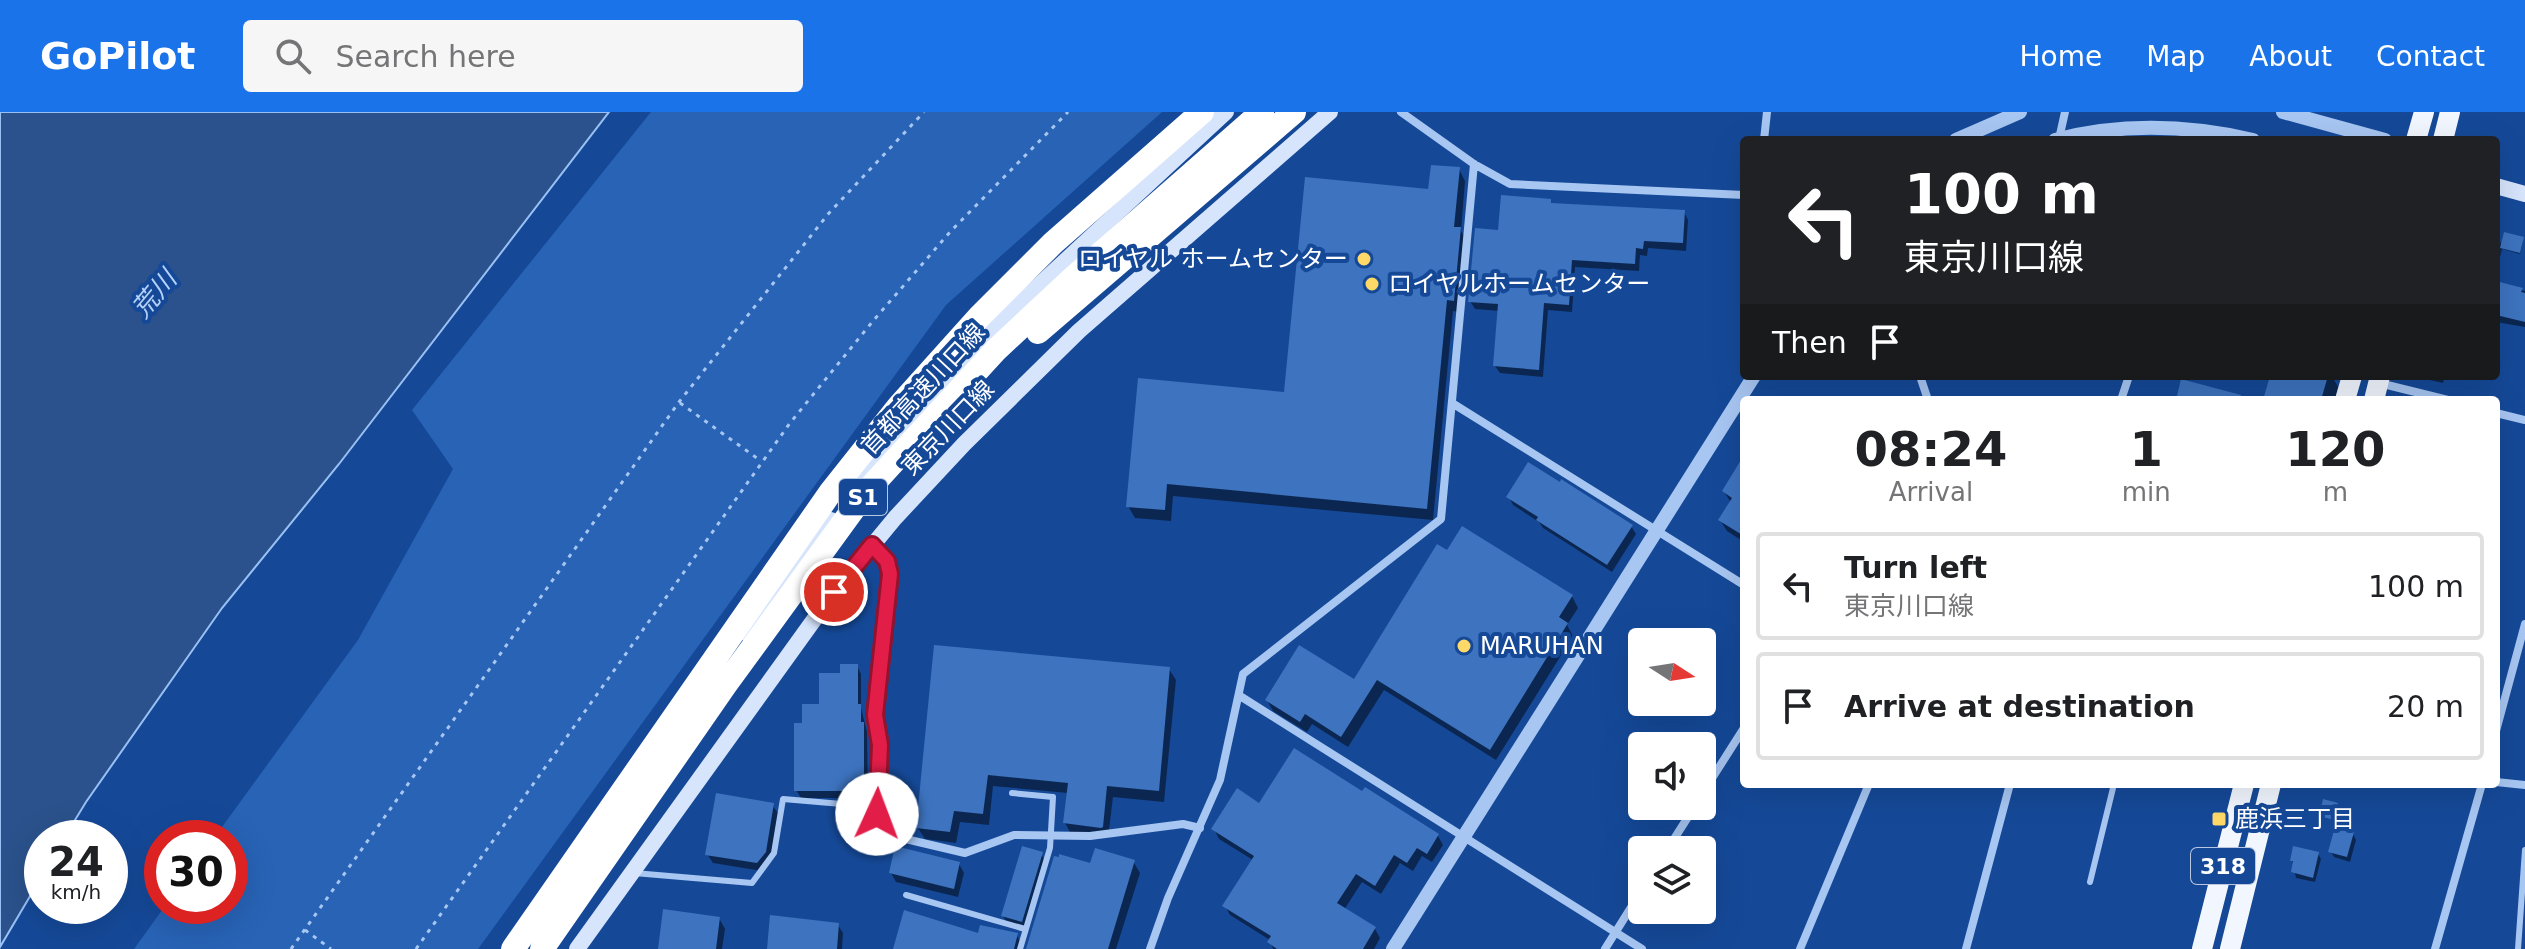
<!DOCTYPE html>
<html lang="en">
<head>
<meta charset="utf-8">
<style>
	:root { --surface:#fff; --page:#f6f6f6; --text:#202124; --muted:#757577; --line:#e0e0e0; --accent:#1a73e8 }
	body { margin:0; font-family:"DejaVu Sans","Noto Sans JP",sans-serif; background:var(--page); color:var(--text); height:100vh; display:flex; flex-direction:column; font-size:30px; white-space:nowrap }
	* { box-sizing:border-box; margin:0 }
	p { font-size:26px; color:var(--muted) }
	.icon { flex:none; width:44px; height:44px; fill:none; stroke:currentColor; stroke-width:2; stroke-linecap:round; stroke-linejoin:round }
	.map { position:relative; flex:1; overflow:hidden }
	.details { position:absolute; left:1740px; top:284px; width:760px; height:392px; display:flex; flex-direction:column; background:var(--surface); border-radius:8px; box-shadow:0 8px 32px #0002 }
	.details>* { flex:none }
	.guide { position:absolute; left:1740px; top:24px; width:760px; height:244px; border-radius:8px; box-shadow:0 8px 32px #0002; background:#202124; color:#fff; overflow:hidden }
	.needle { width:52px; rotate:102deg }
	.controls { position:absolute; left:1628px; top:516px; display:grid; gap:16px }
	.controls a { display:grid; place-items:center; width:88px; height:88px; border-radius:8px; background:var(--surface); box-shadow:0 8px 32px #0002; font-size:40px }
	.speed { position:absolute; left:24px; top:708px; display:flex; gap:16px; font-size:40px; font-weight:700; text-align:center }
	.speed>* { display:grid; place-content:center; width:104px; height:104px; border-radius:50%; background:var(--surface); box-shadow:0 8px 32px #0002; line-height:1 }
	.speed small { font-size:20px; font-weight:400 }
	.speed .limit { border:12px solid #d22; background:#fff; color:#111 }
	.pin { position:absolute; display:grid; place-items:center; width:68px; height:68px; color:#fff; margin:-34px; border:4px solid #fff; border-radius:50%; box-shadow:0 2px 8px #0007 }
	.me { position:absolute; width:88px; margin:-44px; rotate:2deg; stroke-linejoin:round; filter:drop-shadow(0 0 6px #0008) }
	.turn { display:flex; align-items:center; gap:28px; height:168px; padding:0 32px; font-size:36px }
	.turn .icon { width:104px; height:104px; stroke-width:2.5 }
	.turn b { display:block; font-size:56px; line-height:68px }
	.then { display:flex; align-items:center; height:76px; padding:0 32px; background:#0003; gap:16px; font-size:30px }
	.eta { display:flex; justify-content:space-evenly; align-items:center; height:136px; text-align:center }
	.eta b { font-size:48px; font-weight:700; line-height:56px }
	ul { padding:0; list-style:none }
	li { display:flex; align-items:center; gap:24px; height:108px; margin:0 16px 12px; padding:0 16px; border:4px solid var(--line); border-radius:8px }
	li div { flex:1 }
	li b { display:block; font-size:30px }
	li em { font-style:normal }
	header { display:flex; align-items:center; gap:48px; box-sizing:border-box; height:112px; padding:0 40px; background:var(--accent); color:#fff }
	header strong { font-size:38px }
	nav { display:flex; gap:44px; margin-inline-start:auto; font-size:28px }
	.search { width:560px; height:72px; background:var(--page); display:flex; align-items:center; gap:20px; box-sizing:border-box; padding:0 28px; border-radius:8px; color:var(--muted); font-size:30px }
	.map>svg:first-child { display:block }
	.green { fill:#2863b6 }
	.water { fill:#2b528c; stroke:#99c1f5; stroke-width:2 }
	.shadow { fill:#0007 }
	.building { fill:#3d73bf }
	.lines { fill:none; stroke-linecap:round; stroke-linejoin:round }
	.path { stroke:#a7c6f2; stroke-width:3; stroke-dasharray:4 6; stroke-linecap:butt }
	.service { stroke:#a7c6f2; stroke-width:6 }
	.minor { stroke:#a7c6f2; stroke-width:8 }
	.tertiary { stroke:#a7c6f2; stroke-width:14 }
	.secondary { stroke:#d6e5fc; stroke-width:16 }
	.primary { stroke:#f2f7ff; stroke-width:20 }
	.motorway { stroke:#fff; stroke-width:24 }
	.route-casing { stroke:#92132f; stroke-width:20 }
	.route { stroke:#e11d48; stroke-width:14 }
	.poi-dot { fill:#ffd968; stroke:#154998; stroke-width:3 }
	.labels { text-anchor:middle; stroke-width:8; stroke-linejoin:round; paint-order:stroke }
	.shield { fill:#154998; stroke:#b9c8e0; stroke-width:2 }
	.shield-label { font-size:22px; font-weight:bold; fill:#fff }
	.poi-label { font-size:24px; fill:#fff; stroke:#154998; text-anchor:start }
	.street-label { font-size:24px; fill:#fff; stroke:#154998 }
	.water-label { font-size:26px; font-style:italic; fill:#b3d1f9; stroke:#154998 }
</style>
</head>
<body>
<header>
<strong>GoPilot</strong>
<div class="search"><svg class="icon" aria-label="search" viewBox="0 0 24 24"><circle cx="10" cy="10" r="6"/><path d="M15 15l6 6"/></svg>Search here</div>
<nav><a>Home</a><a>Map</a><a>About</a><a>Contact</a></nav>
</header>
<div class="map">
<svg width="2525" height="837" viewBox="0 0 2525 837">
	<rect width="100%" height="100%" fill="#154998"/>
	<path class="green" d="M651,0h511l-216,193 -468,644h-344l31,-43h65v-68h-16l144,-198 95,-171 -41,-59z"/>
	<path class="water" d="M0,0h609l-270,352 -117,144 -136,194 -22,36h-22v38l-42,71z"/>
	<path class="shadow" d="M1459,57l6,12 -4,50 6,10 -7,71 -7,-1 -20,209 -260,-24 -2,25 -36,-3 -7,-12 158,-111 144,-204z
		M1550,89l3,4 131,7 4,8 -2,31 -38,-3 -1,8 -7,-1 -1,16 -64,-4 -3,45 -24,-2 -5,67 -43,-4 -5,-7 5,-55 -25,-2 -5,-8 30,-69z
		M2496,126l7,7 19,-6 1,2 -3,13 -18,-5 -6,24z
		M2496,171l29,8v36l-29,-5z
		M2272,264h60l6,11 -3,13h-70z
		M2412,264h33l-2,7z
		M1744,346v84l-17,-11 -7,-11 11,-17 -7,-12z
		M1560,373l71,41 5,8 -24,38 -69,-44 -4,-6 -26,-17 -4,-8z
		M1572,484l6,12 -11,17 6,11 -77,124 -112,-70 -36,57 -36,-23 -5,8 -34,-21 -6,-11 87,-18z
		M935,535l234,22 7,11 -12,122 -51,-5 -5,41 -37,-4 -6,-11 3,-30 -75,-7 -4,39 -29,-3 -4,21 -31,-4 -7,-11z
		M857,554l4,8v34l6,24 1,66h-67l-5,-8 8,-65 17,-19 21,-31z
		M1363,682l75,42 5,9 -11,17 -10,-6 -9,15 -13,-8 -19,31 -19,-12 -18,28 31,19 5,9 -6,11h-101l-3,-9 -40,-25 -5,-9 28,-46 -34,-21 -5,-10 46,-23z
		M772,693l6,8 -8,49 -8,9 -49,-8 -6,-9z
		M2353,722l3,6 -6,22 -16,-5 -3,-5z
		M1041,742l3,5 -20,67 -18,-5 -3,-5z
		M2318,742l3,5 -6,23 -19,-4 -4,-18z
		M1133,749l7,12 -24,76h-88z
		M959,752l5,9 -6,24 -62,-15 -5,-9z
		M719,806l6,11 -3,20h-62z
		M838,813l5,8 -1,16h-73z
		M979,823h38l6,14h-128z"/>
	<path class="building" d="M1431,53l29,2 -6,60h7l-7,74 -7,-1 -20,209 -260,-25 -2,26 -39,-3 12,-129 146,14 21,-215 123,12z
		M1501,83l50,4v4l134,7 -2,33 -39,-2 -1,8 -7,-1 -1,16 -63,-4 -3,45 -25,-2 -5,67 -46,-4 5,-62 -30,-2 7,-74 23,2z
		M2504,120l20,5 -4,16 -20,-5z
		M2496,169l27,7 -2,4 4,1v29l-29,-7z
		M2270,264h58l-7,24h-58z
		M2181,267l60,16 -1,5h-64z
		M1744,343v81l-26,-16 14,-22 -10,-7z
		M1528,350l32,20 1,-3 72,46 -26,40 -71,-45 2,-3 -32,-20z
		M1462,414l111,69 -14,22 9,6 -78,127 -113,-70 -36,57 -36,-23 -5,8 -35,-22 34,-55 55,34 83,-135 10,6z
		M934,533l236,22 -11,124 -52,-5 -4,41 -2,1 -38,-5 5,-40 -80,-8 -5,39 -29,-3 -4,21 -34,-4z
		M840,552h18v40h3v18h3v69h-70v-68h8v-19h17v-31h21z
		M1294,636l68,43 3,-4 74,47 -12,20 -10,-6 -10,15 -13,-8 -19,31 -19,-12 -19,29 39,24 -13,22h-86l-10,-7 4,-6 -49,-30 32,-50 -43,-27 26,-41 22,15z
		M716,681l58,10 -8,49 -9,11 -52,-8z
		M2323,687l15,4 -3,17 -16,-4z
		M2335,715l19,5 -7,25 -19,-5z
		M895,734l65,16 -6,27 -65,-16z
		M1022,734l21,6 -21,70 -21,-6z
		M2293,734l26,6 -6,26 -22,-6 2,-11h-3z
		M1095,736l40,12 -27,89h-82l28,-93 5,1v-3l31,9z
		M663,797l57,8 -4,32h-58z
		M904,798l74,23 2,-8 38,8 -4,16h-121z
		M770,803l69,8 -2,26h-70z"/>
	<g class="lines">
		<path class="path" d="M680,291l81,58
			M305,818l26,19
			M291,837l388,-547 150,-189 95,-101
			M416,837l374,-526 83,-102 77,-89 118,-120"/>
		<path class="service" d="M1012,681l41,4 -3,51 -30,101
			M634,761l118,10 22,-30 9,-54 94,8
			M2090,770l24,-98
			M906,783l119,34
			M2518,837l7,-99"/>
		<path class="minor" d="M1401,0l73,52 36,20 234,11
			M2059,27l6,-27
			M1764,28l3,-28
			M1920,264l8,24
			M2379,271l69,17
			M2121,288l8,-24
			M1452,291l292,182
			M2496,301l29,7
			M872,433l15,16 3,13 -15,141 5,30 -3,69 16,22 72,17 49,-18 76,1 93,-12 17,4
			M1240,584l402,253
			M2496,619l29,-107
			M2496,670l29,3
			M1702,682l42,-66
			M1667,738l28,-44
			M1150,837l18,-51 52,-118 23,-106 198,-155 33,-355
			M1605,837l37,-59
			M1800,837l69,-165
			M1966,837l44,-165
			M2435,837l47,-165"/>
		<path class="tertiary" d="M2283,0l102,28
			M1956,28l64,-28
			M2055,28c65,-17 133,-15 198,0
			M1393,837l361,-573"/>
		<path class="secondary" d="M2496,74l29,8
			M849,383l26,-34 109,-125 242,-224
			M746,521l85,-113
			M577,837l257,-357 61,-74 69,-74 115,-113 251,-219"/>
		<path class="primary" d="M2416,28l8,-28
			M2443,28l7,-28
			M2345,288l7,-24
			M2374,288l6,-24
			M2202,837l42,-165
			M2230,837l41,-165"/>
		<path class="motorway" d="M1038,220l256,-220
			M513,837l317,-456 69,-87 80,-89 74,-74 149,-131
			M542,837l184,-265 139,-191 131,-143 77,-72 189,-166"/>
	</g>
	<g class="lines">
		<defs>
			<path id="route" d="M834,480l38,-47 15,16 3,13 -15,141 5,30 -3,69"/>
		</defs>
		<use href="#route" class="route-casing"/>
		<use href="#route" class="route"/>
	</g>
	<g class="poi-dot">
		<circle cx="1364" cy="147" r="8"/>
		<circle cx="1372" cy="172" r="8"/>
		<circle cx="1464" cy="534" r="8"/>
		<rect x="2211" y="699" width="16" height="16" rx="4"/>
	</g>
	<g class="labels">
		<g class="shield">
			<rect x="839" y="367" width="48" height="36" rx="6"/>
			<rect x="2191" y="736" width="64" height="36" rx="6"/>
		</g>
		<g class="shield-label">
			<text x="863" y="393">S1</text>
			<text x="2223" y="762">318</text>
		</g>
		<g class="poi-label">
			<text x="1348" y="155" text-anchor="end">ロイヤル ホームセンター</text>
			<text x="1388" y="180">ロイヤルホームセンター</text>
			<text x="1480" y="542">MARUHAN</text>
			<text x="2235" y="715">鹿浜三丁目</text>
		</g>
		<g class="street-label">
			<text transform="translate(923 277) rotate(-47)" y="8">首都高速川口線</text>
			<text transform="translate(948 316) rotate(-46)" y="8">東京川口線</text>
		</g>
		<g class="water-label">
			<text transform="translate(154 182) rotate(-50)" y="9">荒川</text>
		</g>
	</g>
</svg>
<div class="controls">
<a><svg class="needle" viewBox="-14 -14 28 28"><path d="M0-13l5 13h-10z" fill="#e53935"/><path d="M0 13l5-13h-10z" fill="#757577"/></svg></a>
<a><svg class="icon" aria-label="sound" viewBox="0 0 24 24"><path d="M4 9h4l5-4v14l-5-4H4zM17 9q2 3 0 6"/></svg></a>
<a><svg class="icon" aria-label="layers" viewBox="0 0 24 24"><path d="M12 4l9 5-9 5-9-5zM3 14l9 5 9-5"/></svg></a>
</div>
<div class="speed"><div>24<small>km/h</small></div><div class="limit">30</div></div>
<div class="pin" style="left:834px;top:480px;background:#d93025"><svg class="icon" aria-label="arrive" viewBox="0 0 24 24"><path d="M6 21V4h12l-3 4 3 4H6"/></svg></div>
<svg class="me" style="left:877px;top:702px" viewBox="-20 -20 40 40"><circle r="19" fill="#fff"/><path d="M0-13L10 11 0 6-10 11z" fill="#e11d48"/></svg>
<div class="guide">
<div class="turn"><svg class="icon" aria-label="left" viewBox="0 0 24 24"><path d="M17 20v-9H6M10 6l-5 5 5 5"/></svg><div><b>100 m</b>東京川口線</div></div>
<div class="then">Then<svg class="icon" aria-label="arrive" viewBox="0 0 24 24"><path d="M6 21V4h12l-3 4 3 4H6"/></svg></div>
</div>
<section class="details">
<div class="eta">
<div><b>08:24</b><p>Arrival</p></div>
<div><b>1</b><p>min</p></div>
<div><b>120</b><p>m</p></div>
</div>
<ul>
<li><svg class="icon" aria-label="left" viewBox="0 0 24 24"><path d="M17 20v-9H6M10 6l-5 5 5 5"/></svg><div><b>Turn left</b><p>東京川口線</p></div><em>100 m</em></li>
<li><svg class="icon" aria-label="arrive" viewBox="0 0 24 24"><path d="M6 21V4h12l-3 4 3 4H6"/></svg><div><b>Arrive at destination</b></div><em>20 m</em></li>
</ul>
</section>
</div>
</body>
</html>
